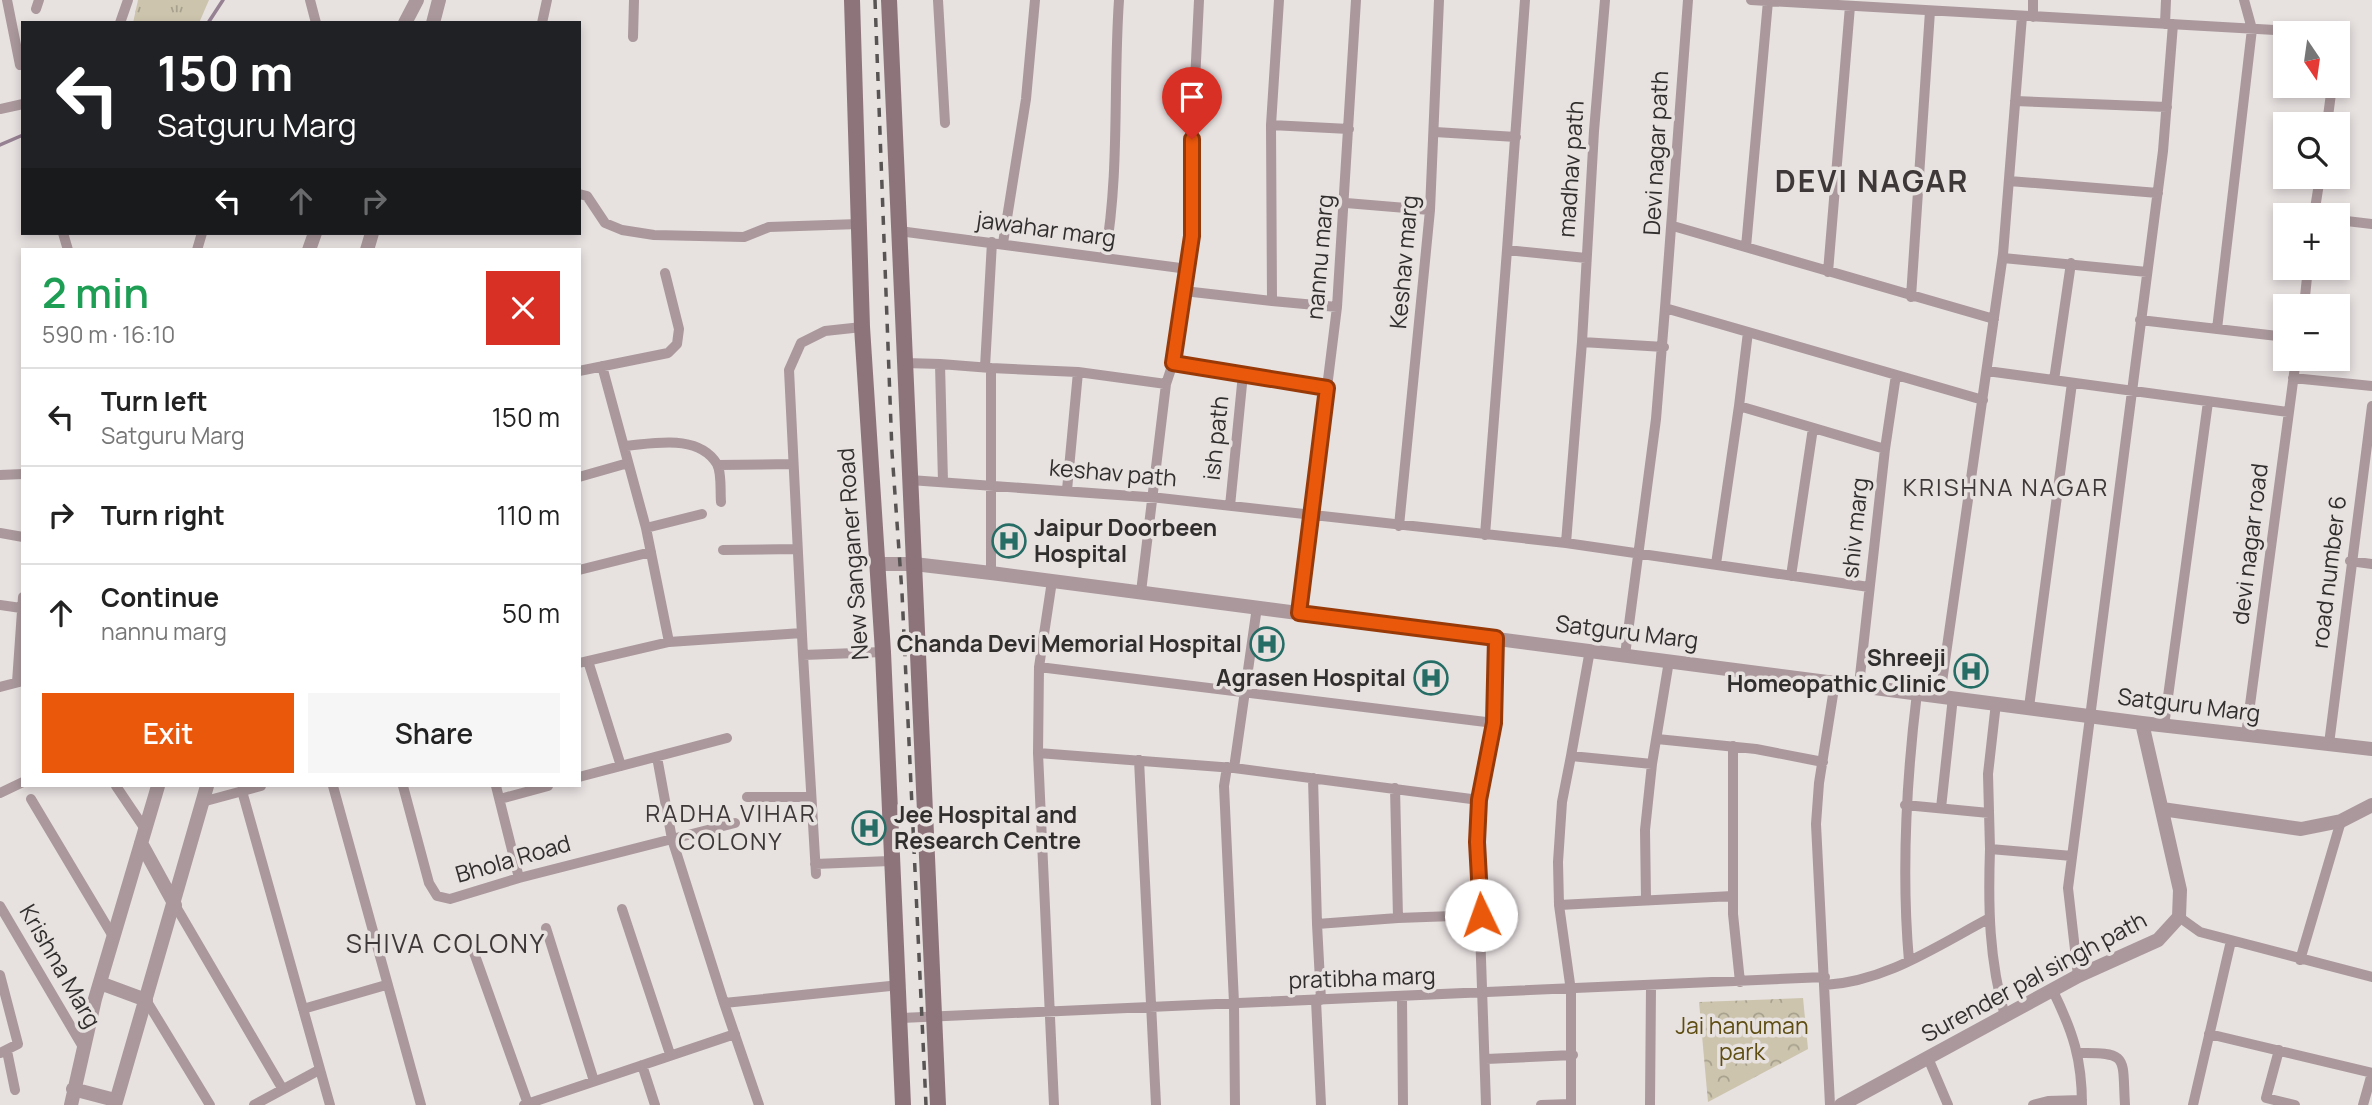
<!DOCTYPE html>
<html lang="en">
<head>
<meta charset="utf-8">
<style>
	:root { --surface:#fff; --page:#f6f6f6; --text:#222; --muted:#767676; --line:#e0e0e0; --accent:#ea580c }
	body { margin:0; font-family:Manrope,sans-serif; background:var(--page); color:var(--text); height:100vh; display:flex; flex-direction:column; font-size:26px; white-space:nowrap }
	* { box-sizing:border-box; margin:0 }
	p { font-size:23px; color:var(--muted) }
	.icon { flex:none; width:38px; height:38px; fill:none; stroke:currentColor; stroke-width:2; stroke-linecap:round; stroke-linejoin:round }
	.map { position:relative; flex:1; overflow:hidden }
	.sheet { position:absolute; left:21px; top:248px; width:560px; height:539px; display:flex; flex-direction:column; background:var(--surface); border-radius:0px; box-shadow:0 4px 10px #0003 }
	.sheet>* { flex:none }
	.banner { position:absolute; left:21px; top:21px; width:560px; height:214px; border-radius:0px; box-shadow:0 4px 10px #0003; background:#202124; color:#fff; overflow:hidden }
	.needle { width:46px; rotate:167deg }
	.tools { position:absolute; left:2273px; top:21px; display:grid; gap:14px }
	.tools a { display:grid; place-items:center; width:77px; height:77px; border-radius:0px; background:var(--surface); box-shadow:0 4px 10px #0003; font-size:35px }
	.pin { position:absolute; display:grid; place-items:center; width:60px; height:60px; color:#fff; margin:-72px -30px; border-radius:50% 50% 50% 0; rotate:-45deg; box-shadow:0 0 7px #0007 }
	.pin .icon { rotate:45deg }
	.me { position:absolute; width:77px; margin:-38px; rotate:357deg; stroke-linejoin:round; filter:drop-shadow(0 0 5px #0008) }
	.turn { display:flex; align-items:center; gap:24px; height:147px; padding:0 21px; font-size:32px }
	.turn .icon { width:91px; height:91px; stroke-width:2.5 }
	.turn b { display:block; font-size:49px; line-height:60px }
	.lanes { display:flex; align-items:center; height:66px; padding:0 21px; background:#0003; justify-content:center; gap:35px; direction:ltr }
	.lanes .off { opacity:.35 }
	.round { display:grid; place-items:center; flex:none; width:74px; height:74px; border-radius:0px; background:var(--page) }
	.overview { display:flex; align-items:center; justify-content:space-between; height:119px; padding:0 21px }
	h1 { font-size:42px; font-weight:600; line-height:52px; color:#1e9e55 }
	.button { display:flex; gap:14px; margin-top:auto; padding:14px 21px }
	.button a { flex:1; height:80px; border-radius:0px; background:var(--accent); color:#fff; font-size:28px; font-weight:600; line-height:80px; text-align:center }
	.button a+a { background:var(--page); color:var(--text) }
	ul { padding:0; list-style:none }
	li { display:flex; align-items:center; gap:21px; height:98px; padding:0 21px; border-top:2px solid var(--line) }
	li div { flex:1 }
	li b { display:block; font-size:26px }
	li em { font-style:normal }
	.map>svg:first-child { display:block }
	.grass { fill:url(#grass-tufts) }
	.park { fill:url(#park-crowns) }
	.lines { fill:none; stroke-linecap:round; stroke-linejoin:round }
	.stream { stroke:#968193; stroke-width:3.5 }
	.minor { stroke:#aa989c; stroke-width:10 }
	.tertiary { stroke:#aa989c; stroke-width:14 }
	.secondary { stroke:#8d747b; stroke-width:16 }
	.rail { stroke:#585454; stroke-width:3.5; stroke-dasharray:9 9; stroke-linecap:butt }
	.route-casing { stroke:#983908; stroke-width:18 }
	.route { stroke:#ea580c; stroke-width:12 }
	.labels { text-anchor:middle; stroke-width:7; stroke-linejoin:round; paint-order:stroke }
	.street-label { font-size:23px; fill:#312e2e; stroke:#e7e1e0 }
	.poi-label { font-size:23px; font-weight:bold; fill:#312e2e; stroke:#e7e1e0; text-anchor:end }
	.park-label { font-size:23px; fill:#5e4d11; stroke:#e7e1e0 }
	.neighbourhood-label { font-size:24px; letter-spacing:2px; fill:#3e3938; stroke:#e7e1e0 }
	.quarter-label { font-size:26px; letter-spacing:2px; fill:#3e3938; stroke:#e7e1e0 }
	.district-label { font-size:30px; font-weight:bold; letter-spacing:2px; fill:#3e3938; stroke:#e7e1e0 }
</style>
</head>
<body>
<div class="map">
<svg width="2372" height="1105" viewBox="0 0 2372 1105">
	<defs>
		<pattern id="grass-tufts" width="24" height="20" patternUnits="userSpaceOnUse" patternTransform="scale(1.75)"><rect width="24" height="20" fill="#ccc4ad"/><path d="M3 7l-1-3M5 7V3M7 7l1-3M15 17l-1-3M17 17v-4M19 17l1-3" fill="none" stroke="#a6a08d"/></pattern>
		<pattern id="park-crowns" width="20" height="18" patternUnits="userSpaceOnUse" patternTransform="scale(1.75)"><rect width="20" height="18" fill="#ccc4ad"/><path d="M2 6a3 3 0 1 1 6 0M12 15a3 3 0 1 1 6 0" fill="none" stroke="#a6a08d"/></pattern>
	</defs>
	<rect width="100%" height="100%" fill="#e7e1e0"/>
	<path class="grass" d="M138,0h71l-10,23h-66z"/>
	<path class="park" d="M1803,998l5,51 -100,53 -9,-100z"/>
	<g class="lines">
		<path class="stream" d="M208,23l15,-23
			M0,145l23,-10"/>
		<path class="minor" d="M7,0l13,65
			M310,0l6,23
			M938,0l7,123
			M1199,0l-8,163 1,73 -8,55 88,10
			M1279,0l-8,125 1,176 65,6
			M1525,0l-18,250 79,8
			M1751,0l575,33
			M36,9l3,-9
			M2033,17v-17
			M120,23l8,-23
			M542,23l5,-23
			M2165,24l1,-24
			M633,37l1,-37
			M2015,101l152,6
			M0,109l23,-5
			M2327,124l5,-38
			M1271,125l78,4
			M1435,132l81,5
			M2009,181l149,12
			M579,194l8,2 18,27 17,7 32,5 90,2 25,-10 90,-3
			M1346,203l84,7
			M2314,215l6,-38
			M2338,220l34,4
			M1673,226l321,93
			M899,231l289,38
			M63,233l5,17
			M1003,243l23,-144 9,-99
			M1746,247l22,-246
			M197,250l5,-17
			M1105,257c15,-85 8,-171 14,-257
			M2003,258l144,14
			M1828,272l22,-266
			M1911,297l19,-286
			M2304,306l4,-38
			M1665,308l23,-308
			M2140,320l146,17
			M2217,329l35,-300 -8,-29
			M1582,342l12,-211 11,-131
			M905,363l35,1
			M1173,363l154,25
			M602,366l44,162 23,114
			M985,367l7,-125
			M579,371l89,-18 9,-9 2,-15 -14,-56
			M1987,371l301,41
			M2293,378l79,8
			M2054,380l17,-117
			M1739,406l9,-74
			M624,446c29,-2 74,-13 93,18 5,9 3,27 4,38
			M718,465l75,-1
			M0,475l23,-1
			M579,477l49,-14
			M910,480l250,18 406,45 303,44
			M943,482l-3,-118 51,4
			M1067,490l11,-118 88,12
			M1230,506l13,-132
			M1399,526l31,-316 9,-210
			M646,528l56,-14
			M0,533l23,4
			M1485,535l22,-285
			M1566,543l16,-201 82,5
			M723,550l74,-1
			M2350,561l22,3
			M1716,564l23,-158 146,43
			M579,570l72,-18
			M991,573v-205l87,4
			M1791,576l22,-148
			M1052,581l-13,86 -1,86 196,15 245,32
			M1141,592l25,-208 7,-21 11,-72
			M0,605l21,3
			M1299,613l38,-306 19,-307
			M803,655l-14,-285 12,-27 24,-12 37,-4
			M1625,655l31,-236 9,-111 318,92
			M588,661l33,105
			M579,663l90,-21 133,-9
			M1039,667l455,56
			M17,682l6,-85
			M1859,685l26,-236 11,-74
			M0,687l23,-6
			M1940,696l63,-442 19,-238
			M1996,703l-8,71 2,75 82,7
			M2029,707l43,-324
			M2164,726l44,-324
			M2246,735l50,-376
			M1657,739l99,10 67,13
			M2329,744l43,-338
			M1733,746v168l7,68
			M1038,753l16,352
			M1571,756l19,-106
			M657,757l15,82 52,164
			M1139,760l17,345
			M1227,767l-3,19 10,217 1,102
			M1234,768l23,-161
			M579,777l148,-39
			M1313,778l4,146
			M116,786l29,43
			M333,786l88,319
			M403,786l26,97 8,13 13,3 69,-21 216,-55
			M496,786l23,92
			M1395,788l3,130 83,-3
			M242,791l88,314
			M0,793l23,-11
			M747,797h63
			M31,799l83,139
			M500,799l48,-13
			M202,802l59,-16
			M1905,805l84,8
			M1941,808l12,-111
			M1990,849c-2,58 -1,111 15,167
			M815,864l75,-3
			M816,874l-13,-219 80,-3
			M1646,899l-1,-69 7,-66 17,-103
			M175,905l107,183
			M1559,905l174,-9
			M0,906l83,141
			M622,909l48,145
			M2179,917l21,15 172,45
			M546,928l48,153
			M472,947l56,157
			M2300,960l41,-139
			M1909,961c-8,-91 -3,-178 8,-268
			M0,975l18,69 -18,9
			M2078,976l-10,-88 95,-737 10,-127
			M1825,985c61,-4 110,-38 163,-66
			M2053,991c20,41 29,68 29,114
			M1402,997l1,108
			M146,1000l64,105
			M1316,1000l5,105
			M1321,1000l-4,-76 81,-6
			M303,1009l83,-24
			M901,1018l924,-41
			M2209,1034l163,39
			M2279,1050l-13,48 29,7
			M7,1051l8,39
			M2079,1053c51,-1 43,5 46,52
			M1928,1058l20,47
			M1486,1059l87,-4
			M642,1065l13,40
			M254,1105l65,-35
			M524,1105l211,-71
			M759,1105l-35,-102 176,-18
			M1486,1105l-9,-263 2,-42 15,-77 2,-85
			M1541,1105l30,-1
			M1571,1105v-114l-12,-86 -1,-43 4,-60 9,-46 81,8
			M1650,1105l1,-118
			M1830,1105l-14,-281 3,-41 16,-101
			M2033,1105l15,-4 34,-1
			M2193,1105l38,-164
			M2363,1105l9,-32"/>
		<path class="tertiary" d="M405,23l12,-23
			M433,23l6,-23
			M309,250l6,-17
			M367,250l5,-17
			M876,564h38l77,9 1151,150 230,26
			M2162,809l139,20 40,-8 31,-16
			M141,843l34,62
			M100,983l46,17
			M73,1089l42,11
			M71,1105l24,-106 63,-213
			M115,1105l92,-319
			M1841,1105l237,-129 80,-36 21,-23 1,-27 -38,-167"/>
		<path class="secondary" d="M852,0l10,327 21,325 20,453
			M889,0l49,1105"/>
		<path class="rail" d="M875,0l17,452 10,141 24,512"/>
	</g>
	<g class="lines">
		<defs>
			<path id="route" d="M1192,139v97l-19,127 154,25 -28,225 197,25 -2,85 -15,77 -2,42 4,73"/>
		</defs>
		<use href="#route" class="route-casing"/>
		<use href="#route" class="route"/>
	</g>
	<defs>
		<symbol id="hospital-ring" viewBox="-11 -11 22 22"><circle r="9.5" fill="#e7e1e0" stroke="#256d65" stroke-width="1.5"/><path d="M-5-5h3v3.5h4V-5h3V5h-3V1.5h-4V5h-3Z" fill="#256d65"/></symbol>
	</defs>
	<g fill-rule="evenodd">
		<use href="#hospital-ring" x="990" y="522" width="38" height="38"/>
		<use href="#hospital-ring" x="1248" y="625" width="38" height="38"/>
		<use href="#hospital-ring" x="1952" y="652" width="38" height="38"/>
		<use href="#hospital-ring" x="1412" y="659" width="38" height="38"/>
		<use href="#hospital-ring" x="850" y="809" width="38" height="38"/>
	</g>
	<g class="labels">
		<g class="street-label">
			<text transform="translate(1656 153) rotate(-87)" y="8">Devi nagar path</text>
			<text transform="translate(1571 169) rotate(-86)" y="8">madhav path</text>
			<text transform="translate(1046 229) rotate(8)" y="8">jawahar marg</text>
			<text transform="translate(1320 257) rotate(-85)" y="8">nannu marg</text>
			<text transform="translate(1404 262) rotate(-85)" y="8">Keshav marg</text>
			<text transform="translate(1216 438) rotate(-84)" y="8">ish path</text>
			<text transform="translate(1113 473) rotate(5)" y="8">keshav path</text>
			<text transform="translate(1855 528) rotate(-84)" y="8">shiv marg</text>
			<text transform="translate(2250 544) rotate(-83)" y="8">devi nagar road</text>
			<text transform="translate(853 554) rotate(-94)" y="8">New Sanganer Road</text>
			<text transform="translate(2329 572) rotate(-83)" y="8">road number 6</text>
			<text transform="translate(1627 632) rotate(7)" y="8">Satguru Marg</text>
			<text transform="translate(2189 705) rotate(7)" y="8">Satguru Marg</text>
			<text transform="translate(513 859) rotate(-16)" y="8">Bhola Road</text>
			<text transform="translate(60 966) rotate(60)" y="8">Krishna Marg</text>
			<text transform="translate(2034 977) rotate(-28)" y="8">Surender pal singh path</text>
			<text transform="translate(1362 978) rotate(-2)" y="8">pratibha marg</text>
		</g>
		<g class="poi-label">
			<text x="1034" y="536" text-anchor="start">Jaipur Doorbeen<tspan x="1034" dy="26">Hospital</tspan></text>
			<text x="1242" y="652">Chanda Devi Memorial Hospital</text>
			<text x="1946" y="666">Shreeji<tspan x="1946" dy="26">Homeopathic Clinic</tspan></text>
			<text x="1406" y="686">Agrasen Hospital</text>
			<text x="894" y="823" text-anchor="start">Jee Hospital and<tspan x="894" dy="26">Research Centre</tspan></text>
		</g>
		<g class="park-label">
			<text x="1742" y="1034">Jai hanuman<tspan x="1742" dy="26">park</tspan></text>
		</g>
		<g class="neighbourhood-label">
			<text x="2006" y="496">KRISHNA NAGAR</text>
			<text x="731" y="822">RADHA VIHAR<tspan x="731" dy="28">COLONY</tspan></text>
		</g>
		<g class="quarter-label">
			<text x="446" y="953">SHIVA COLONY</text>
		</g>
		<g class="district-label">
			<text x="1872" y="192">DEVI NAGAR</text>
		</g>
	</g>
</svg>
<div class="tools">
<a><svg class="needle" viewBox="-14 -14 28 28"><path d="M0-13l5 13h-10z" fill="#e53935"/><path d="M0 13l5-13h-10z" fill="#767676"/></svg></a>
<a><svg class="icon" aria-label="search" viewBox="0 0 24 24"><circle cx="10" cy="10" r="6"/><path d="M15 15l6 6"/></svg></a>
<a>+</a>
<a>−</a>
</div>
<div class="pin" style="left:1192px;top:139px;background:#d93025"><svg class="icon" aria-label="arrive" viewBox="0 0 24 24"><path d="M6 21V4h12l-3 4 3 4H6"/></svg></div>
<svg class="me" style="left:1481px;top:915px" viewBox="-20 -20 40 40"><circle r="19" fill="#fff"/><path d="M0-13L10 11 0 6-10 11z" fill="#ea580c"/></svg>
<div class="banner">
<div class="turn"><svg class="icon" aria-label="left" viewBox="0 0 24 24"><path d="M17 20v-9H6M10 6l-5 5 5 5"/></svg><div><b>150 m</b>Satguru Marg</div></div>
<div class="lanes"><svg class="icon" aria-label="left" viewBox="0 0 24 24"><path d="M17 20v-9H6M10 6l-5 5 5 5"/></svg><svg class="icon off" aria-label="ahead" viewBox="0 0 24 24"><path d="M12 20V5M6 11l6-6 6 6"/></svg><svg class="icon off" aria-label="right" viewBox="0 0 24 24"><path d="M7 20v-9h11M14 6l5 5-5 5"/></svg></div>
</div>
<section class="sheet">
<div class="overview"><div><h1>2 min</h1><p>590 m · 16:10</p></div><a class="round" style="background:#d93025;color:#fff"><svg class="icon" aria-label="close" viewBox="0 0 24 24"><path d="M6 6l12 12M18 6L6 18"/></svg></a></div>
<ul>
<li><svg class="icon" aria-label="left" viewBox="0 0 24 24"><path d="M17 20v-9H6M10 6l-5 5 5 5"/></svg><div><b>Turn left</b><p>Satguru Marg</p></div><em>150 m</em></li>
<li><svg class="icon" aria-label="right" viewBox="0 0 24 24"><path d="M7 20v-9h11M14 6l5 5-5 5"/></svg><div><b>Turn right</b></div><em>110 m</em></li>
<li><svg class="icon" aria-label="ahead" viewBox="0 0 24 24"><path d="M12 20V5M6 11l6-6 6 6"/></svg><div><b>Continue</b><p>nannu marg</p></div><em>50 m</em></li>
</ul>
<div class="button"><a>Exit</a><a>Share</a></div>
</section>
</div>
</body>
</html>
